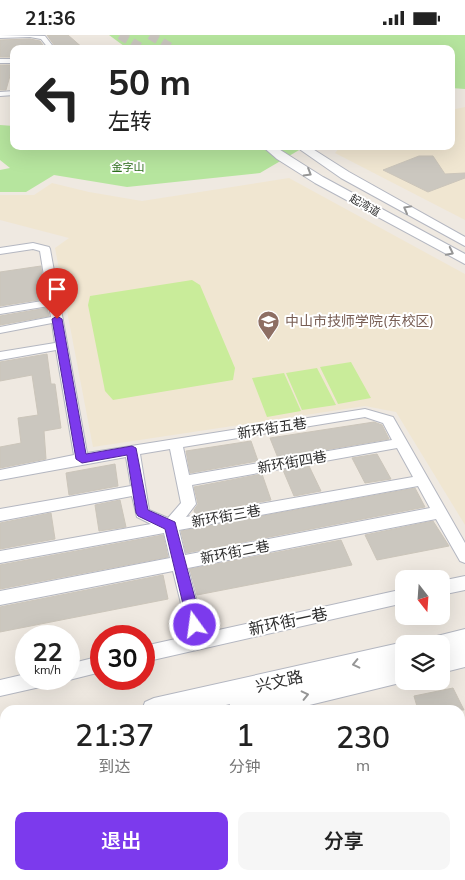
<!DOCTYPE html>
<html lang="zh">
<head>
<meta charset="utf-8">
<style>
	:root { --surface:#fff; --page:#f6f6f6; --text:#222; --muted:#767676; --accent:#7c3aed }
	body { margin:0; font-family:Mulish,"Noto Sans SC",sans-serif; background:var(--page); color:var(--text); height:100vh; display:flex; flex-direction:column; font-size:19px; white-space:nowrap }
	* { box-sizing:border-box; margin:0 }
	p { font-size:16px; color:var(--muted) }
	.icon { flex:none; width:28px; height:28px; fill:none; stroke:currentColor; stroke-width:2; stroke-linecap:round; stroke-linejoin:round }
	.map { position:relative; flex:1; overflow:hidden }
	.panel { position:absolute; left:0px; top:670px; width:465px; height:175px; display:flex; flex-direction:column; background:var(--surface); border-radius:15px 15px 0 0; box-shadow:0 5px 20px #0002 }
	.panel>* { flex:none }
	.top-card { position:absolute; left:10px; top:10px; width:445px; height:105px; border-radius:10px; box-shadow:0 5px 20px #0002; background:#fff; color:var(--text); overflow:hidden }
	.needle { width:32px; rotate:163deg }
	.fabs { position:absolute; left:395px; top:535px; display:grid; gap:10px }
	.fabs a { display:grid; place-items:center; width:55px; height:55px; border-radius:10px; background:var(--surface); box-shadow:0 5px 20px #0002; font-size:25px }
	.speed { position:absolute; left:15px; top:590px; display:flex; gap:10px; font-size:25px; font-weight:700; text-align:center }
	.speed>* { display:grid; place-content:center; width:65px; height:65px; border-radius:50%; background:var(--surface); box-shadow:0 5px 20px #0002; line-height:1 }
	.speed small { font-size:12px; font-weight:400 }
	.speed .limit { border:8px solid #d22; background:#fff; color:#111 }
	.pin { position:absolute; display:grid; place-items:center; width:42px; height:42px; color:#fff; margin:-51px -21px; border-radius:50% 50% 50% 0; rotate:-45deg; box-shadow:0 0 5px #0007 }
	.pin .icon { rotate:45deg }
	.me { position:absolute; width:55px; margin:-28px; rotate:346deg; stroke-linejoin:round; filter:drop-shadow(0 0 4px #0008) }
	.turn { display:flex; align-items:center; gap:18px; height:105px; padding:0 15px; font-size:22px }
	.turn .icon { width:65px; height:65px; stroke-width:2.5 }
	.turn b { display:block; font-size:35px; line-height:42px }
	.eta { display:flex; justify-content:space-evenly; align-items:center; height:85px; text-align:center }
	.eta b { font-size:30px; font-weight:600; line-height:35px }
	.button { display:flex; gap:10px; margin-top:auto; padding:10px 15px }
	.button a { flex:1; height:58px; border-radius:10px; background:var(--accent); color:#fff; font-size:20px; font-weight:600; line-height:58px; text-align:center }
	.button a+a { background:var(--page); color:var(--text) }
	.status { display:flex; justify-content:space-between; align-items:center; height:35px; padding:0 25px; background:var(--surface); direction:ltr }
	.status svg { height:14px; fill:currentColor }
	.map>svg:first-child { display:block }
	.education { fill:#f0e6d1 }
	.green { fill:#b6e59e }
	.pitch { fill:#c9ec9a }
	.building { fill:#cbc7bf; stroke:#cbc5ba }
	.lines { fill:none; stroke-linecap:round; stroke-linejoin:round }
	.secondary-tunnel { stroke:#c8c4bd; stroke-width:9; stroke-dasharray:9 5; stroke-linecap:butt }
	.minor-casing { stroke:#b4b7c1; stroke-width:2 }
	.secondary-casing { stroke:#b4b7c1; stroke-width:2 }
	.minor { fill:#fff; fill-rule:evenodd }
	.secondary { fill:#fff; fill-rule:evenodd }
	.oneway { stroke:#969696 }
	.route { fill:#7c3aed; stroke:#51269a }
	.labels { text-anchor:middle; stroke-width:4; stroke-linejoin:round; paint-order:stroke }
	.far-park-label { font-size:11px; fill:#2c6e1b; stroke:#fff }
	.far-street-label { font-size:11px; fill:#2e2e2e; stroke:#fff }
	.education-label { font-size:14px; fill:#785e54; stroke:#fff; text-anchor:start }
	.street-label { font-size:14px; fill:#2e2e2e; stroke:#fff }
	.near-street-label { font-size:16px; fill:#2e2e2e; stroke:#fff }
</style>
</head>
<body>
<div class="status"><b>21:36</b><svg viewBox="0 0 49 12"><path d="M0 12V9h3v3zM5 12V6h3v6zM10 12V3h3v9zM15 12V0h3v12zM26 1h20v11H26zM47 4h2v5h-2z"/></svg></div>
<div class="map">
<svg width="465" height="845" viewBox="0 0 465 845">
	<rect width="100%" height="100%" fill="#efe9e1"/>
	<path class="education" d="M465,72v113l-130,-67 6,-7h110v-36z
		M289,143l176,96v251l-69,-113 -31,-6 -272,41 -38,-199 14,-10 -69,-18v-25h34l18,-12 37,9 53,9z"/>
	<path class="green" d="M109,0h356v54l-14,-1v-39h-323z
		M0,90l14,1v20h292l-46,27 -133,14 -73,-12 -28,17h-26v-22l10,-2 -10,-8z"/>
	<path class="pitch" d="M192,245l8,5 35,83 -2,12 -120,20 -8,-9 -17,-86 2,-9z
		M351,327l20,36 -33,6 -18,-37z
		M317,333l19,37 -34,5 -16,-37z
		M284,338l17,38 -34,6 -15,-39z"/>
	<path class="building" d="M47,0h21l16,14h-27z
		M30,4l10,2 6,8h-32v8h-14v-17z
		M0,30h13l-7,25h-6z
		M419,121h14l12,18 20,-1v5l-37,14 -45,-22z
		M41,231l3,33 -44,7v-34z
		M47,273l2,8 -49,9v-9z
		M47,319l4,30h4l6,44 -17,3 2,28 -46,9v-21l21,-4 -3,-25 20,-3 -6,-40 -32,6v-19z
		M374,387l8,3 7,14 -111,19 -8,-20z
		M251,406l7,20 -68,12 -4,-22z
		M377,419l14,25 -26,4 -13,-25z
		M115,429l3,22 -49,9 -3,-22z
		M309,431l12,25 -27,5 -11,-26z
		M262,439l9,26 -76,14 -1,-4 4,-6 -4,-17z
		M415,453l10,19 -239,46 -5,-22z
		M120,465l6,27 -27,4 -4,-26z
		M51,478l4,26 -55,10v-26z
		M433,486l16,25 -72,14 -12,-25z
		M163,500l5,22 -168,32v-24z
		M341,505l11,25 -155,30 -7,-26z
		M163,540l5,24 -168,33v-25z
		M453,653l11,22h-46l-4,-14z"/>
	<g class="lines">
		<path class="secondary-tunnel" d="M120,0l23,14
			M150,0l23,14"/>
		<defs>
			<path id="minor" d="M0,0l45,1 10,13h-6l-8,-10 -11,-2 -30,1z
				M0,24h14v4h-14z
				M14,56v4l-14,1v-4z
				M33,208l16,4 1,2 37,204 278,-44 28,8 72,126v20l-5,-2 -24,-42 -248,49 17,65 199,-44v14l-260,59v-16l45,-10 -16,-65 -173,34v-14l170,-33 -6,-25 -164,30v-12l151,-27 -14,-7 -5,-21 -132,25v-12l131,-23 -5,-29 -126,23v-10l74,-15 -18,-105 -56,10v-8l55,-9 -3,-20 -52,10v-6l51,-10 -2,-11 -49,8v-6l48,-8 -8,-49 -7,-2 -33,5v-6zM365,382l18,6 9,17 -203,35 -6,-28zM397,413l16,29 -227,40 10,-13 -4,-19zM170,414l11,54 -13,15 -19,-8 -9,-56zM418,451l12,22 -245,47 -6,-25z
				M465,541v14l-24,5v-14z
				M101,621v16l-32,8 -4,-1h4v-15z
				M26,639v5h23l-3,6 -6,2 -40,9v-16z"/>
			<path id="secondary" d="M262,111h12l49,31 142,77v10l-150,-81 -38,-24z
				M295,111h13l41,26 116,65v9l-124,-68z
				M465,594v38l-24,6v-29h-12l4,-7z
				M404,607l4,2h-4v37h2l-2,1 -115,28h-61l2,-6 -25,6h-63l3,-8 9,-4z
				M5,696v48l-5,2v-49z"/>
		</defs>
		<use href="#minor" class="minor-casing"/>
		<use href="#secondary" class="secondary-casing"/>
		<use href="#minor" class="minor"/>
		<use href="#secondary" class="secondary"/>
	</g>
	<defs><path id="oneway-chevron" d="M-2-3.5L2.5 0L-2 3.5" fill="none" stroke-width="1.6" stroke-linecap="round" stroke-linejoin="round" transform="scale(1.25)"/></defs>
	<g class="oneway">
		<use href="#oneway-chevron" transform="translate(308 138) rotate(31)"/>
		<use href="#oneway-chevron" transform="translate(407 174) rotate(-151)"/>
		<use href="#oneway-chevron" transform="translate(450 217) rotate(27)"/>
		<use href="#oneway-chevron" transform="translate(356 629) rotate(167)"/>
		<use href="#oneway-chevron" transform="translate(305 660) rotate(-13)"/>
	</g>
	<path class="route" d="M57,281l5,3 24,135 46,-8 4,2 12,62 27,12 1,4 26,99 -2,5 -5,1 -5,-1 -2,-5 -23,-96 -27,-13 -2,-3 -9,-58 -45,8 -6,-4 -24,-140z"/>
	<defs>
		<symbol id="university-pin" viewBox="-11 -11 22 30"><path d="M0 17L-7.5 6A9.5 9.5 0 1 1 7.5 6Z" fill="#8d6e63" stroke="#fff"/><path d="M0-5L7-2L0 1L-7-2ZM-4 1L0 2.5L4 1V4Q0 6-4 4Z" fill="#fff"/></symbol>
	</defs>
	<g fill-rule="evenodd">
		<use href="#university-pin" x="256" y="274" width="25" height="34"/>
	</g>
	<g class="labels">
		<g class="far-park-label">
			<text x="128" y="136">金字山</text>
		</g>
		<g class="far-street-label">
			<text transform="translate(365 170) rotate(29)" y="4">起湾道</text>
		</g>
		<g class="education-label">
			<text x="285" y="291">中山市技师学院(东校区)</text>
		</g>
		<g class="street-label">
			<text transform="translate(272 393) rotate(-9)" y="5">新环街五巷</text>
			<text transform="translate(292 427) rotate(-10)" y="5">新环街四巷</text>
			<text transform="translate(226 481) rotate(-10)" y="5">新环街三巷</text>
			<text transform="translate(235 517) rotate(-11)" y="5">新环街二巷</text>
		</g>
		<g class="near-street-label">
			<text transform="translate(288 586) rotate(-12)" y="6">新环街一巷</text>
			<text transform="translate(279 646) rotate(-13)" y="6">兴文路</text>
		</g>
	</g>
</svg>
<div class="fabs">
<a><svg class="needle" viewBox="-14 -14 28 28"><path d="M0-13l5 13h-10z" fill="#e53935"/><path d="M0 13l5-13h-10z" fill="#767676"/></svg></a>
<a><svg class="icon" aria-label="layers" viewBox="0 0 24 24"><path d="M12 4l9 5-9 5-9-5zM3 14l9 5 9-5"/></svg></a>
</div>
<div class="speed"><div>22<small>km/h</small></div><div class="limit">30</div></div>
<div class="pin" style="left:57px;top:284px;background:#d93025"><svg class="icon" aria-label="arrive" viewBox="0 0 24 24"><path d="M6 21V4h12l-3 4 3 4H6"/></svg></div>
<svg class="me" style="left:195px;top:590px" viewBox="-20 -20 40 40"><circle r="17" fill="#7c3aed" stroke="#fff" stroke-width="3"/><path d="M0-11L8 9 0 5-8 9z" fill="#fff"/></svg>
<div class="top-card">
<div class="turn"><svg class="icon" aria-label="left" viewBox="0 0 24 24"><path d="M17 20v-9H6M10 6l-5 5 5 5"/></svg><div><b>50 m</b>左转</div></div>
</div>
<section class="panel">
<div class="eta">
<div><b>21:37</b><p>到达</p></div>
<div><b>1</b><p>分钟</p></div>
<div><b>230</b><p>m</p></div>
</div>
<div class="button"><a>退出</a><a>分享</a></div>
</section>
</div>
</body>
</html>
